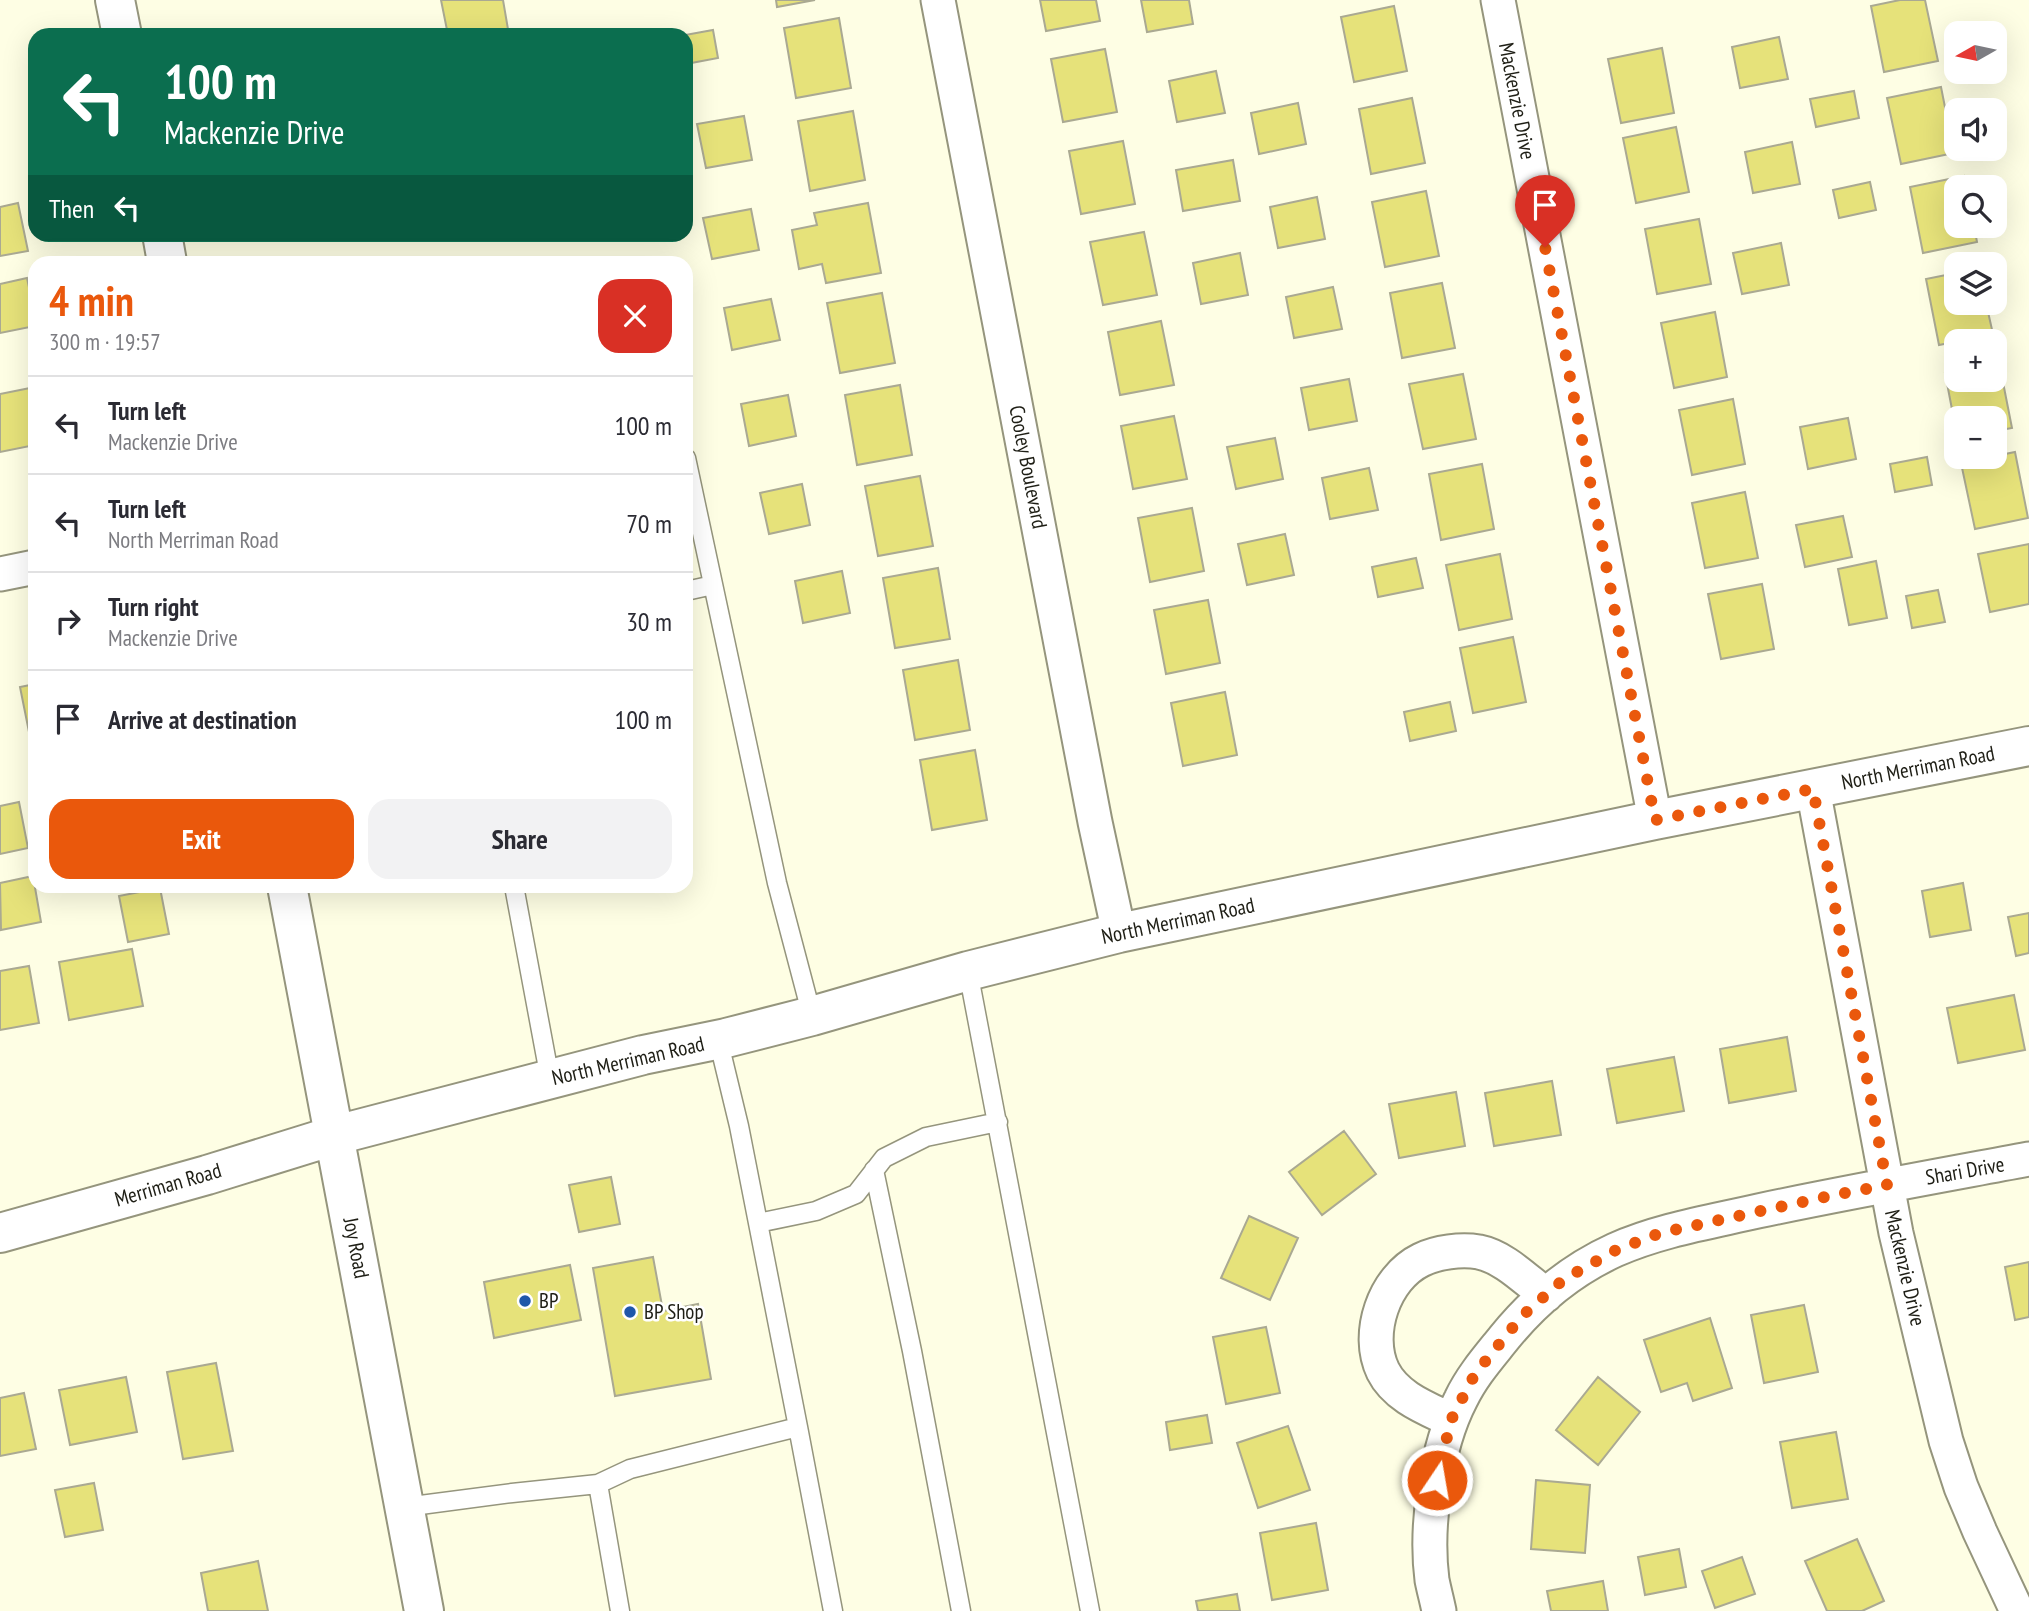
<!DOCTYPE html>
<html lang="en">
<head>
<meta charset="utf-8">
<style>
	:root { --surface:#fff; --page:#f2f2f3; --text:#2b2b33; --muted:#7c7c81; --line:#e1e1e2; --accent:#ea580c }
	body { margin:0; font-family:"PT Sans Narrow",sans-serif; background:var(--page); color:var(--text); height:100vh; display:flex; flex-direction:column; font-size:26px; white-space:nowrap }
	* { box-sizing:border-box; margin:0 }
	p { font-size:23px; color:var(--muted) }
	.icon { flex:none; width:38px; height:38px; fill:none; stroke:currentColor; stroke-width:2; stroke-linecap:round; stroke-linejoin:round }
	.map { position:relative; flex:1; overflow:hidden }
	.side { position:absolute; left:28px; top:256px; width:665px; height:637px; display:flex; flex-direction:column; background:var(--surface); border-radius:21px; box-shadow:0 7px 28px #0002 }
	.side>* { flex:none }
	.guide { position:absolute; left:28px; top:28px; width:665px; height:214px; border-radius:21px; box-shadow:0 7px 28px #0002; background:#0b6e4f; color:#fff; overflow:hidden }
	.needle { width:46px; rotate:261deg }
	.fabs { position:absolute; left:1944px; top:21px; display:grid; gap:14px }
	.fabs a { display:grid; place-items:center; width:63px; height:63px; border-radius:14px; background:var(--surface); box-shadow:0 7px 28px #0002; font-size:35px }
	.pin { position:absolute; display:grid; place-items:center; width:60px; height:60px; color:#fff; margin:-72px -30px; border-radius:50% 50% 50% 0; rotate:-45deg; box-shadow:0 0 7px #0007 }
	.pin .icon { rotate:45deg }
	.me { position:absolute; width:77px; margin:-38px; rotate:12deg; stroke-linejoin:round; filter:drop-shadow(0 0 5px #0008) }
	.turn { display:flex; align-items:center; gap:24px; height:147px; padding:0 21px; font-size:32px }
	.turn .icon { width:91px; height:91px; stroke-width:2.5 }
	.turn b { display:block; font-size:49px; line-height:60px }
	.then { display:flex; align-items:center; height:66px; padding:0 21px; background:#0003; gap:14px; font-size:26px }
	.round { display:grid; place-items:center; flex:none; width:74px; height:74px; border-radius:21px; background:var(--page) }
	.head { display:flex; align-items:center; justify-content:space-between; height:119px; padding:0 21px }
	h1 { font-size:42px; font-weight:600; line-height:52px; color:var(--accent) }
	.cta { display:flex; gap:14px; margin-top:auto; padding:14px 21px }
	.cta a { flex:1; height:80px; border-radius:21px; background:var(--accent); color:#fff; font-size:28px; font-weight:600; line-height:80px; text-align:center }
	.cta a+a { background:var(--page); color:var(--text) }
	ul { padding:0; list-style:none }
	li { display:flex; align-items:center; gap:21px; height:98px; padding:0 21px; border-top:2px solid var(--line) }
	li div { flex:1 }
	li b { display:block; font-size:26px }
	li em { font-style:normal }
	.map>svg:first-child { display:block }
	.building { fill:#e6e27a; stroke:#aaa992; stroke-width:2 }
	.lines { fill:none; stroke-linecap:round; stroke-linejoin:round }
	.lane-casing { stroke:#95957d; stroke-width:21 }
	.street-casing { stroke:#95957d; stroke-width:37 }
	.secondary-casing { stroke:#95957d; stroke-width:42 }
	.lane { stroke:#fff; stroke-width:18 }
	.street { stroke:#fff; stroke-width:33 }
	.secondary { stroke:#fff; stroke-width:38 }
	.route { stroke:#ea580c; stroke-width:12; stroke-dasharray:0 21.6 }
	.poi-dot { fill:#1f57a9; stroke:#fff; stroke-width:2.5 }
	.labels { text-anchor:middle; stroke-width:5; stroke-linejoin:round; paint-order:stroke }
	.street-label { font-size:21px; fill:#1e1e15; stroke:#fff }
	.poi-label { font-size:21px; fill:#1e1e15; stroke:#fff; text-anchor:start }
</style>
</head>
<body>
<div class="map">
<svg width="2029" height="1611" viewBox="0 0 2029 1611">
	<rect width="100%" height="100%" fill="#fefee4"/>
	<path class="building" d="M441,0h62l6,35h-61z
		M776,0h39l-38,7z
		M1040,0h56l4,21 -54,10z
		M1141,0h48l4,24 -46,8z
		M1900,0h25l13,61 -54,11 -13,-66z
		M1394,6l13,65 -53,11 -13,-65z
		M839,18l12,70 -55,10 -12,-70z
		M713,30l5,28 -32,6 -1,-29z
		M1779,37l9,42 -48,9 -8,-41z
		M1662,48l12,65 -53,10 -13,-64z
		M1105,49l12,63 -54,10 -12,-63z
		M1216,71l9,42 -48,9 -8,-41z
		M1941,87l13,66 -53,11 -14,-66z
		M1854,91l5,27 -43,9 -6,-28z
		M1412,98l13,65 -54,11 -12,-65z
		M1298,103l8,41 -47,10 -8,-41z
		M853,111l12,69 -55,11 -12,-70z
		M744,116l8,44 -46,8 -9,-44z
		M1676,127l13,65 -53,11 -13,-65z
		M1123,141l12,63 -54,10 -12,-63z
		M1792,142l8,42 -47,9 -8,-41z
		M1233,160l7,41 -57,10 -7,-41z
		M1964,176l2,11h-10v39h18l3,16 -54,11 -13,-66z
		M1870,182l6,28 -37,8 -6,-28z
		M1426,191l13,65 -54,11 -13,-65z
		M1317,197l8,42 -47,9 -8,-41z
		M18,203l10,48 -28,5v-49z
		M868,203l13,70 -55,10 -4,-19 -23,5 -7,-39 25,-5 -3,-12z
		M751,209l8,41 -47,9 -9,-41z
		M1699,219l12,65 -54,10 -12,-65z
		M1144,232l13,63 -54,10 -13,-63z
		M1781,243l8,42 -47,9 -9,-41z
		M1240,253l8,42 -47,9 -8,-41z
		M1956,273v30h30l7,31 -54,11 -13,-66z
		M27,278l8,38v10l-35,7v-49z
		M1442,283l13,65 -53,10 -12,-65z
		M1333,287l9,42 -48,9 -8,-41z
		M882,293l13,70 -55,10 -13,-70z
		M771,299l9,41 -48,10 -8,-42z
		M1715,312l12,65 -53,11 -13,-65z
		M1161,321l13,64 -54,10 -12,-63z
		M1995,362h4l13,66 -17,3v-13h-39v12l-11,-57 11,-3v10h39z
		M1463,374l13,65 -53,10 -14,-65z
		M1349,379l8,42 -48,9 -8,-42z
		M900,385l12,70 -55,10 -12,-70z
		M35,387v58l-35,7v-58z
		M788,395l8,41 -47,10 -8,-42z
		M1733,399l12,65 -53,11 -13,-65z
		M1174,416l13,63 -54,10 -12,-63z
		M1848,418l8,41 -48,10 -8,-42z
		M1275,438l8,41 -47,10 -9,-42z
		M2015,452l13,66 -53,11 -14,-66z
		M1927,457l5,28 -37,7 -5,-28z
		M1482,464l12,65 -53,11 -12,-66z
		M1369,468l9,42 -48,9 -8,-41z
		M920,476l13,70 -55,10 -13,-70z
		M802,484l8,41 -41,9 -9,-41z
		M1745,492l13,66 -53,10 -13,-65z
		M1192,508l12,63 -54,11 -12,-64z
		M1843,516l9,41 -47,10 -9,-42z
		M1285,534l9,41 -47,10 -9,-41z
		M2029,544v60l-39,8 -12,-58z
		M1500,554l12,65 -53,11 -13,-65z
		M1416,558l7,30 -45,9 -6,-30z
		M1876,561l11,57 -38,7 -11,-56z
		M938,568l12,71 -55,9 -12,-70z
		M842,571l8,42 -47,10 -8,-42z
		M1762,584l12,65 -53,10 -13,-65z
		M1938,590l7,32 -33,6 -6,-32z
		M1208,600l12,63 -54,11 -12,-64z
		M1513,637l13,65 -53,11 -13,-65z
		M958,660l12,70 -55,10 -12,-70z
		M35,684v58h-4l-11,-55z
		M1225,692l12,63 -54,11 -12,-63z
		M1450,702l6,29 -46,10 -6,-29z
		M975,750l12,70 -55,10 -12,-70z
		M19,802l9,46 -28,6v-48z
		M33,876l8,46 -40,8 -1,-47z
		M1963,883l8,47 -41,7 -8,-46z
		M160,888l9,46 -41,8 -9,-46z
		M2029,913v40l-13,3 -8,-39z
		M132,949l11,57 -74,14 -10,-58z
		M29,966l10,57 -39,7v-59z
		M2014,995l11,55 -67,13 -11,-55z
		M1787,1037l9,54 -67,12 -9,-54z
		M1674,1057l10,54 -67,12 -10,-54z
		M1552,1081l9,54 -67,11 -9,-53z
		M1456,1092l9,54 -66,12 -10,-54z
		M1344,1131l32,43 -54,41 -33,-43z
		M611,1177l9,47 -41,8 -10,-47z
		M1249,1216l49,22 -28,62 -49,-22z
		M653,1257l10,54 35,-7 13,75 -96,17 -22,-128z
		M2029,1262v55l-14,3 -10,-53z
		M570,1265l11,55 -87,18 -10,-56z
		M1804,1305l14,67 -54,11 -13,-68z
		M1710,1318l22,70 -39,13 -6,-18 -26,9 -17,-52z
		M1266,1327l14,66 -54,11 -13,-67z
		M216,1363l17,88 -50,8 -16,-87z
		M126,1377l11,55 -67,13 -11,-55z
		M1598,1377l42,35 -42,53 -42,-35z
		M24,1393l12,56 -36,7v-58z
		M1207,1415l5,28 -42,7 -4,-28z
		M1288,1426l22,64 -52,18 -21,-65z
		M1836,1432l12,67 -56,9 -12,-66z
		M1536,1480l54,5 -5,68 -54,-4z
		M94,1483l9,47 -38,7 -10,-47z
		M1316,1523l12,67 -56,10 -12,-67z
		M1857,1539l27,62 -22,10h-35l-22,-50z
		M1679,1549l7,38 -41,8 -7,-38z
		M1742,1557l13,37 -40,14 -13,-37z
		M258,1561l10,50h-60l-7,-38z
		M1603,1581l5,30h-57l-4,-20z
		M1237,1594l3,17h-42l-2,-10z"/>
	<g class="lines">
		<defs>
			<path id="lane" d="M686,458l91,425 35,133
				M686,591l27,-6
				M514,886l36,193
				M968,971l122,640
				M874,1170l38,181 49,260
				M758,1223l58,-12 40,-17 28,-36 42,-21 72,-15
				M798,1427l35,184
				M405,1507l107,-14 86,-9
				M620,1611l-22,-127 32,-15 168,-42 -59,-301 -21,-87"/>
			<path id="street" d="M938,0l157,822 24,111
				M1498,0l157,820
				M0,574l35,-7
				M1813,789l83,444 50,208 15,46 19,45 37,79
				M1451,1420c-25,-12 -55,-23 -68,-49 -18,-37 1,-93 38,-111 16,-8 40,-11 58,-8 25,5 47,28 67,43
				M1439,1611c-2,-10 -5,-21 -7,-31 -7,-54 4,-133 29,-181 11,-23 27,-41 43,-61 30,-37 67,-68 111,-88 45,-20 95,-28 143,-39 90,-19 180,-35 271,-52"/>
			<path id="secondary" d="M115,0l7,35
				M162,234l5,28
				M287,886l137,725
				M0,1233l207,-58 129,-40 307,-80 83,-17 86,-22 156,-45 151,-38 536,-113 374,-74"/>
		</defs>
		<use href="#lane" class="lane-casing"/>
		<use href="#street" class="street-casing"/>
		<use href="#secondary" class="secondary-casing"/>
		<use href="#lane" class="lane"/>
		<use href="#street" class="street"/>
		<use href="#secondary" class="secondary"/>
	</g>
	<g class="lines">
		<path class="route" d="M1437,1480l14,-60 24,-46 47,-58 41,-36 51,-29 46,-18 179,-39 48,-9 -74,-396 -158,31 -110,-573"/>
	</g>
	<g class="poi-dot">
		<circle cx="525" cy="1301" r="7"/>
		<circle cx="630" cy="1312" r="7"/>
	</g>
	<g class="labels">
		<g class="street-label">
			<text transform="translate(1517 101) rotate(79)" y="7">Mackenzie Drive</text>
			<text transform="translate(1028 467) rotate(79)" y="7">Cooley Boulevard</text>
			<text transform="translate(1918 768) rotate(-11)" y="7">North Merriman Road</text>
			<text transform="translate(1178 921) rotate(-12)" y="7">North Merriman Road</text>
			<text transform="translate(628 1061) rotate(-13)" y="7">North Merriman Road</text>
			<text transform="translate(1965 1171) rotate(-10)" y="7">Shari Drive</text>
			<text transform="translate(168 1185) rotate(-16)" y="7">Merriman Road</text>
			<text transform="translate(356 1248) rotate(79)" y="7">Joy Road</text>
			<text transform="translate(1905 1268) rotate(77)" y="7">Mackenzie Drive</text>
		</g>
		<g class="poi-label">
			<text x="539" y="1308">BP</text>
			<text x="644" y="1319">BP Shop</text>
		</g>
	</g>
</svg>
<div class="fabs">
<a><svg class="needle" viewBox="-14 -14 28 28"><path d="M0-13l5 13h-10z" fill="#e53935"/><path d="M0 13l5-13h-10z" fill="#7c7c81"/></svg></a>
<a><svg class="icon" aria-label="sound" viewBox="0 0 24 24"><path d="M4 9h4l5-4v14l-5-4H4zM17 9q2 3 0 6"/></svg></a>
<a><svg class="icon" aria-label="search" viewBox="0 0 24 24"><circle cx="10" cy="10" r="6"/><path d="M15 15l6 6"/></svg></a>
<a><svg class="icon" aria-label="layers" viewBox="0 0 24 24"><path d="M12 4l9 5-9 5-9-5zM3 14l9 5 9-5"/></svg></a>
<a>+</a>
<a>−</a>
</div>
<div class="pin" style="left:1545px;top:247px;background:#d93025"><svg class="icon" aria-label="arrive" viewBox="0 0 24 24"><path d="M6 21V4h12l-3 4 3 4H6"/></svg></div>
<svg class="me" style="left:1437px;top:1480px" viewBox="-20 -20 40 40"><circle r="17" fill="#ea580c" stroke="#fff" stroke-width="3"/><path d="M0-11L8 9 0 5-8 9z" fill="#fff"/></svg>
<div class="guide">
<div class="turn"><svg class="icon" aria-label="left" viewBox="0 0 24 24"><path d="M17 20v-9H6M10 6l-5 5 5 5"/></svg><div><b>100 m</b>Mackenzie Drive</div></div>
<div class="then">Then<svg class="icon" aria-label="left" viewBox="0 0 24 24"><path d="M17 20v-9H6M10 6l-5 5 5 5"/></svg></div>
</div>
<section class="side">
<div class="head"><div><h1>4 min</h1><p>300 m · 19:57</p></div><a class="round" style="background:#d93025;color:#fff"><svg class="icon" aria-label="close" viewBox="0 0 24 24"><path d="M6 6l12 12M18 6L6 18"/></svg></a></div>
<ul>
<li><svg class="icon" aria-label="left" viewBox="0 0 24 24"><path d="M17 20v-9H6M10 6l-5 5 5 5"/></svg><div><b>Turn left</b><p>Mackenzie Drive</p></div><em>100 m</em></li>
<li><svg class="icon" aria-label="left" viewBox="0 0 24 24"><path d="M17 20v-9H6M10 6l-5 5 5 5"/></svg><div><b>Turn left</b><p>North Merriman Road</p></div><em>70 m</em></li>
<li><svg class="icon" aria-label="right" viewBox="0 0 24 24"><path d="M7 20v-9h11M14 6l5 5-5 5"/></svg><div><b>Turn right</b><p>Mackenzie Drive</p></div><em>30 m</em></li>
<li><svg class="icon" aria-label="arrive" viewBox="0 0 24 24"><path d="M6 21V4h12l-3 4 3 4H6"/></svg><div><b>Arrive at destination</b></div><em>100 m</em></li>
</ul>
<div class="cta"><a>Exit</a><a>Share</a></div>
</section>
</div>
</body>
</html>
